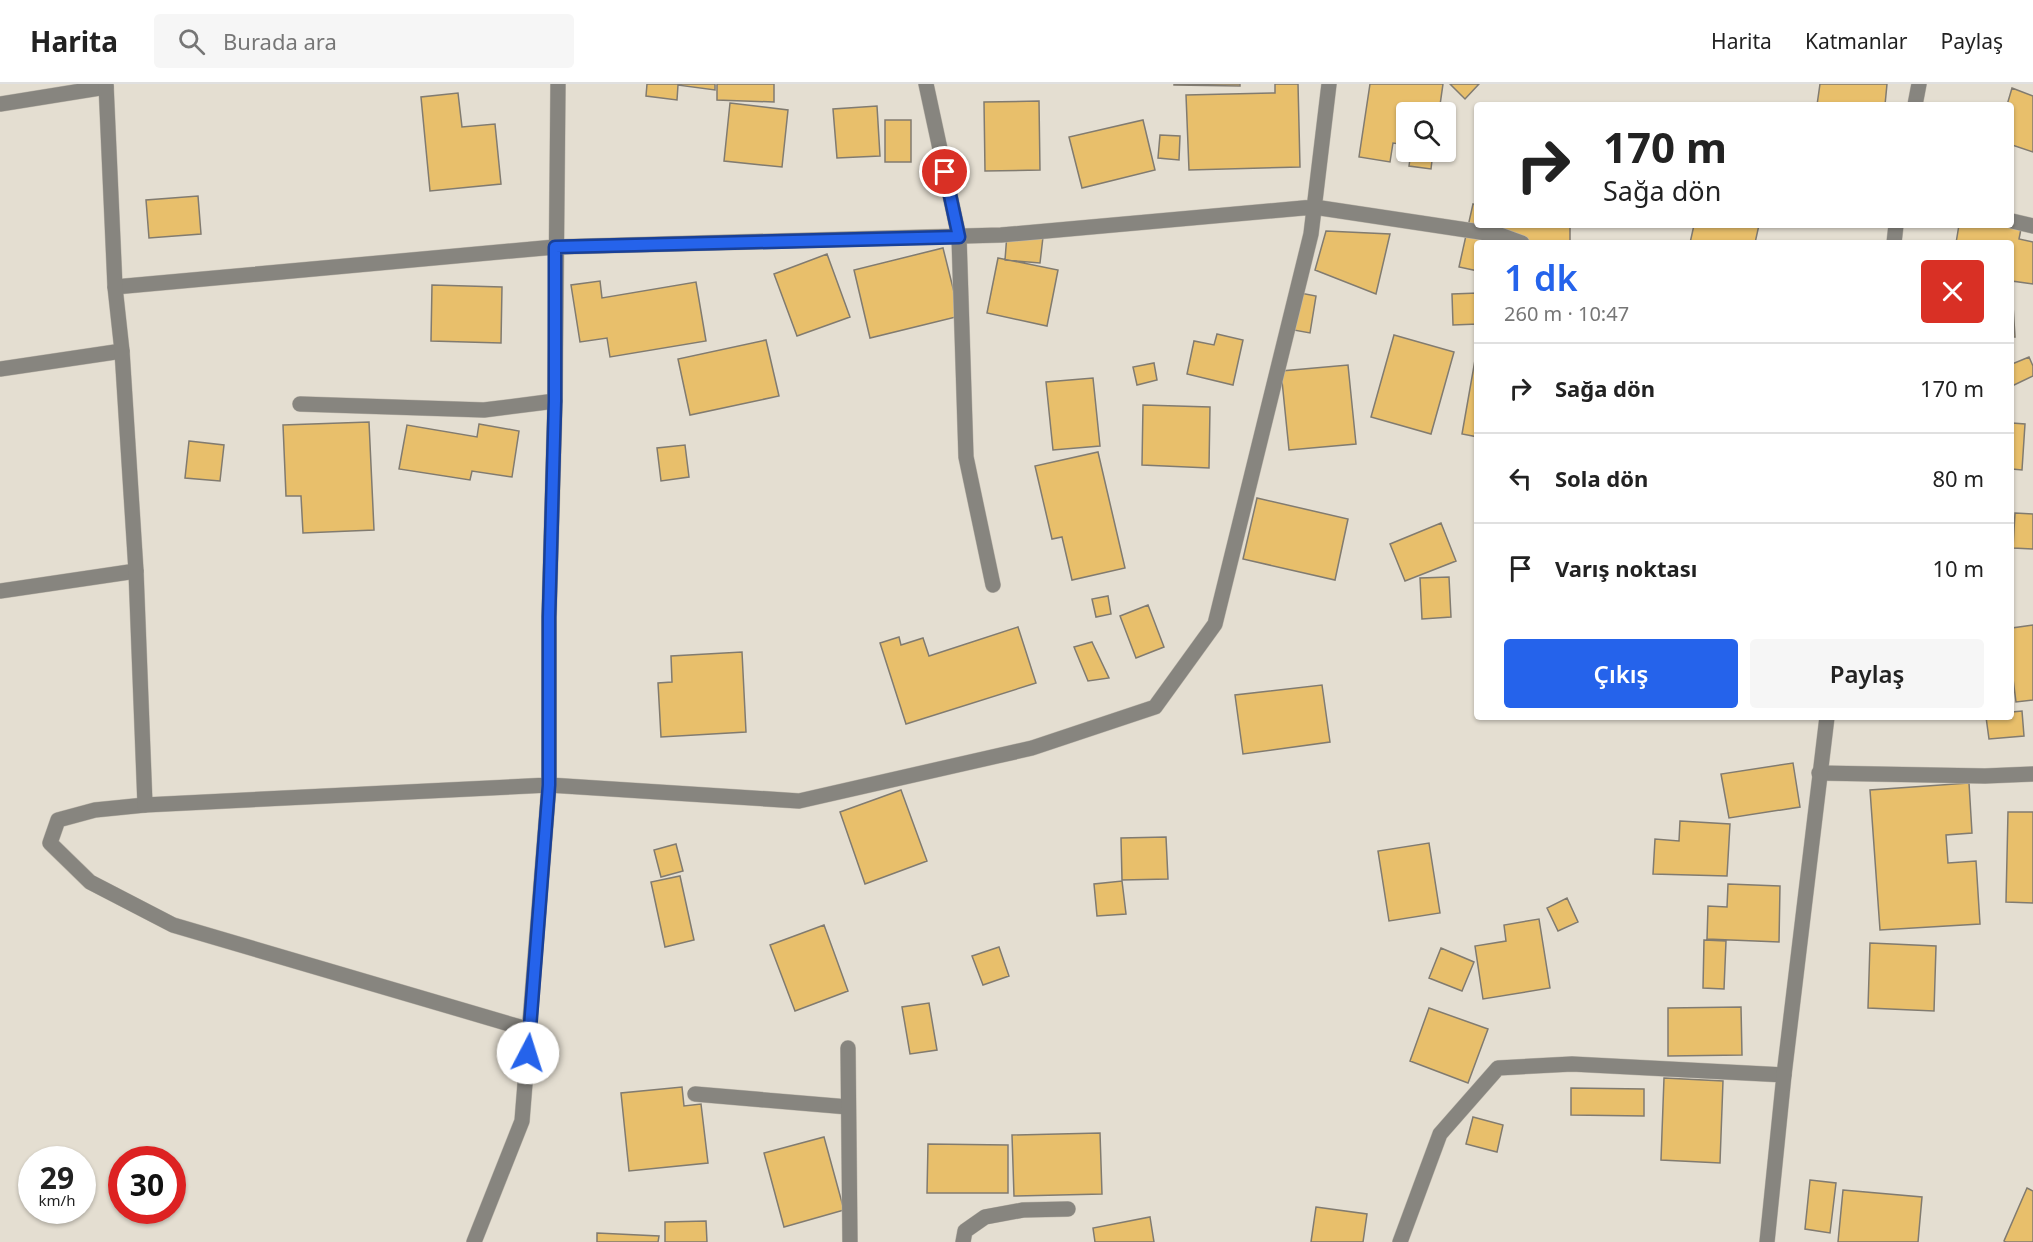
<!DOCTYPE html>
<html lang="tr">
<head>
<meta charset="utf-8">
<style>
	:root { --surface:#fff; --page:#f6f6f6; --text:#222; --muted:#767676; --line:#e0e0e0; --accent:#2563eb }
	body { margin:0; font-family:"Noto Sans",sans-serif; background:var(--page); color:var(--text); height:100vh; display:flex; flex-direction:column; font-size:22px; white-space:nowrap }
	* { box-sizing:border-box; margin:0 }
	p { font-size:20px; color:var(--muted) }
	.icon { flex:none; width:33px; height:33px; fill:none; stroke:currentColor; stroke-width:2; stroke-linecap:round; stroke-linejoin:round }
	.map { position:relative; flex:1; overflow:hidden }
	.side { position:absolute; left:1474px; top:156px; width:540px; height:480px; display:flex; flex-direction:column; background:var(--surface); border-radius:6px; box-shadow:0 2px 4px #0004 }
	.side>* { flex:none }
	.hud { position:absolute; left:1474px; top:18px; width:540px; height:126px; border-radius:6px; box-shadow:0 2px 4px #0004; background:#fff; color:var(--text); overflow:hidden }
	.buttons { position:absolute; left:1396px; top:18px; display:grid; gap:12px }
	.buttons a { display:grid; place-items:center; width:60px; height:60px; border-radius:6px; background:var(--surface); box-shadow:0 2px 4px #0004; font-size:30px }
	.speed { position:absolute; left:18px; top:1062px; display:flex; gap:12px; font-size:30px; font-weight:700; text-align:center }
	.speed>* { display:grid; place-content:center; width:78px; height:78px; border-radius:50%; background:var(--surface); box-shadow:0 2px 4px #0004; line-height:1 }
	.speed small { font-size:15px; font-weight:400 }
	.speed .limit { border:9px solid #d22; background:#fff; color:#111 }
	.pin { position:absolute; display:grid; place-items:center; width:51px; height:51px; color:#fff; margin:-26px; border:3px solid #fff; border-radius:50%; box-shadow:0 2px 6px #0007 }
	.me { position:absolute; width:66px; margin:-33px; rotate:5deg; stroke-linejoin:round; filter:drop-shadow(0 0 4px #0008) }
	.turn { display:flex; align-items:center; gap:21px; height:126px; padding:0 30px; font-size:27px }
	.turn .icon { width:78px; height:78px; stroke-width:2.5 }
	.turn b { display:block; font-size:42px; line-height:51px }
	.round { display:grid; place-items:center; flex:none; width:63px; height:63px; border-radius:6px; background:var(--page) }
	.headline { display:flex; align-items:center; justify-content:space-between; height:102px; padding:0 30px }
	h1 { font-size:36px; font-weight:600; line-height:45px; color:var(--accent) }
	.action { display:flex; gap:12px; margin-top:auto; padding:12px 30px }
	.action a { flex:1; height:69px; border-radius:6px; background:var(--accent); color:#fff; font-size:24px; font-weight:600; line-height:69px; text-align:center }
	.action a+a { background:var(--page); color:var(--text) }
	ul { padding:0; list-style:none }
	li { display:flex; align-items:center; gap:18px; height:90px; padding:0 30px; border-top:2px solid var(--line) }
	li div { flex:1 }
	li b { display:block; font-size:22px }
	li em { font-style:normal }
	header { display:flex; align-items:center; gap:36px; box-sizing:border-box; height:84px; padding:0 30px; background:var(--surface); border-bottom:2px solid var(--line) }
	header strong { font-size:28px }
	nav { display:flex; gap:33px; margin-inline-start:auto; font-size:21px }
	.search { width:420px; height:54px; background:var(--page); display:flex; align-items:center; gap:15px; box-sizing:border-box; padding:0 21px; border-radius:6px; color:var(--muted); font-size:22px }
	.map>svg:first-child { display:block }
	.building { fill:#e8bf6b; stroke:#817b70; stroke-width:1.5 }
	.lines { fill:none; stroke-linecap:round; stroke-linejoin:round }
	.service-casing { stroke:#beb8ad; stroke-width:16 }
	.minor-casing { stroke:#beb8ad; stroke-width:16 }
	.tertiary-casing { stroke:#beb8ad; stroke-width:16 }
	.service { stroke:#87857f; stroke-width:15 }
	.minor { stroke:#87857f; stroke-width:15 }
	.tertiary { stroke:#87857f; stroke-width:15 }
	.route-casing { stroke:#184099; stroke-width:15 }
	.route { stroke:#2563eb; stroke-width:10 }
</style>
</head>
<body>
<header>
<strong>Harita</strong>
<div class="search"><svg class="icon" aria-label="search" viewBox="0 0 24 24"><circle cx="10" cy="10" r="6"/><path d="M15 15l6 6"/></svg>Burada ara</div>
<nav><a>Harita</a><a>Katmanlar</a><a>Paylaş</a></nav>
</header>
<div class="map">
<svg width="2033" height="1158" viewBox="0 0 2033 1158">
	<rect width="100%" height="100%" fill="#e4ded1"/>
	<path class="building" d="M647,0h68v6l-37,-5 -1,15 -31,-4z
		M717,0h57v18l-57,-2z
		M1174,0h66v2l-66,-1z
		M1275,0h23l2,83 -111,3 -3,-75 89,-2z
		M1370,0h73l-4,28h-32v33l-14,-2 -3,19 -31,-5z
		M1450,0h29l-14,15z
		M1820,0h67l-2,21h-68z
		M2012,4l21,8v56l-21,-7v-40h-5z
		M458,9l4,34 33,-3 6,60 -71,7 -9,-94z
		M1039,17l1,69 -55,1 -1,-69z
		M730,19l58,7 -6,57 -58,-6z
		M877,22l3,50 -43,2 -4,-49z
		M885,36h26v42h-26z
		M1143,36l12,50 -73,18 -13,-51z
		M1160,51l20,1 -1,24 -21,-2z
		M1411,68h22l-2,17 -22,-3z
		M198,112l3,38 -52,4 -3,-38z
		M1473,120l5,1v20h17l-4,18h-13v28l-19,-4z
		M2022,140l-3,15 14,3v42l-21,-3v-38h-56l3,-18z
		M1503,141h67v18h-67z
		M1694,141h65l-4,18h-65z
		M1326,147l64,3 -14,60 -61,-24z
		M1007,150l36,3 -3,26 -35,-3z
		M943,164l17,68 -90,22 -16,-68z
		M827,170l23,63 -53,19 -23,-62z
		M998,174l60,12 -11,56 -60,-13z
		M600,197l2,17 94,-16 10,59 -96,16 -3,-19 -27,4 -9,-57z
		M432,201l70,2 -1,56 -70,-2z
		M2012,205l3,48h-3z
		M1295,208l21,4 -6,37 -22,-4z
		M1478,209v31l-25,1 -1,-31z
		M1217,250l26,6 -10,45 -46,-11 7,-33 20,4z
		M1394,251l60,17 -23,82 -60,-17z
		M766,256l13,56 -89,19 -12,-56z
		M2029,273l4,9v10l-21,10v-22z
		M1475,276l3,1v76l-16,-3z
		M1154,279l3,17 -20,5 -4,-18z
		M1348,281l8,79 -67,6 -8,-79z
		M1093,294l7,68 -47,4 -7,-68z
		M1143,321l67,2 -1,61 -67,-3z
		M369,338l5,108 -71,3 -2,-37h-15l-3,-71z
		M2012,339l13,1 -3,46 -10,-1z
		M479,340l40,7 -7,46 -40,-6 -2,9 -71,-11 8,-44 70,12z
		M189,357l35,4 -4,36 -35,-3z
		M685,361l4,32 -28,4 -4,-33z
		M1098,368l27,116 -53,12 -10,-43 -10,2 -17,-73z
		M1257,414l91,21 -13,61 -92,-21z
		M2015,429l18,1v35l-20,-1z
		M1441,439l15,38 -51,20 -15,-37z
		M1449,493l2,40 -29,2 -2,-41z
		M1108,512l3,18 -15,3 -4,-18z
		M1148,521l16,42 -28,11 -16,-42z
		M2033,541v75l-17,2 -4,-31v-43z
		M1018,543l18,56 -130,41 -26,-81 19,-6 2,8 22,-7 6,18z
		M1092,558l17,36 -21,3 -14,-34z
		M742,568l4,80 -85,5 -3,-54 14,-1 -1,-26z
		M1322,601l8,57 -87,12 -8,-59z
		M2022,627l2,25 -35,3 -3,-22h26v-5z
		M1793,679l7,44 -71,11 -8,-44z
		M1969,699l3,50 -26,2 2,28 28,-2 4,63 -100,6 -10,-140z
		M901,706l26,71 -62,23 -25,-72z
		M2008,728h25v91l-27,-1z
		M1680,737l50,3 -3,52 -74,-2 2,-35 24,2z
		M1166,753l2,42 -46,1 -1,-42z
		M1429,759l11,70 -51,8 -11,-70z
		M676,760l7,27 -22,6 -7,-27z
		M680,792l14,64 -29,7 -14,-65z
		M1122,797l4,33 -29,2 -3,-32z
		M1728,800l52,2 -1,56 -72,-3 1,-33 19,1z
		M1567,814l11,24 -20,9 -11,-23z
		M1539,835l11,69 -67,11 -8,-53 31,-5 -2,-16z
		M824,841l24,66 -53,20 -25,-66z
		M1704,856l22,1 -2,48 -21,-1z
		M1870,859l66,3 -2,65 -66,-3z
		M999,863l10,29 -26,9 -11,-29z
		M1441,864l33,14 -12,29 -33,-13z
		M929,919l8,47 -27,4 -8,-47z
		M1741,923l1,48 -74,1v-48z
		M1429,924l59,21 -20,54 -58,-22z
		M1664,994l59,3 -3,82 -59,-3z
		M682,1003l2,19 17,-2 7,59 -79,8 -8,-78z
		M1571,1004l73,1v27l-73,-1z
		M1473,1033l30,8 -6,27 -31,-8z
		M1100,1049l2,61 -88,2 -2,-61z
		M824,1053l20,73 -60,17 -20,-74z
		M928,1060l80,1v48h-81z
		M1810,1096l26,3 -6,50 -25,-4z
		M2027,1104l6,3v51h-27l-2,-1z
		M1843,1106l79,7 -4,45h-80z
		M1316,1123l51,7 -4,28h-52z
		M1150,1133l4,25h-59l-2,-14z
		M706,1137l1,21h-42v-20z
		M597,1149l62,3 -1,6h-61z"/>
	<g class="lines">
		<defs>
			<path id="service" d="M0,20l106,-17
				M115,203l440,-40
				M0,285l122,-18
				M300,320l184,6 71,-9
				M0,507l136,-20
				M145,721l-50,5 -37,10 -8,23 40,39 83,43 357,105
				M695,1010l153,13
				M963,1158l2,-11 20,-14 38,-7 45,-1
				M1400,1158l40,-108 58,-66 74,-4 212,11"/>
			<path id="minor" d="M106,0l9,203 7,64 14,220 9,234 404,-20 250,16 233,-53 123,-41 60,-83 96,-390 18,-150
				M926,0l33,153 7,220 27,128
				M2012,137l21,5
				M555,163l446,-12 313,-28 186,28 22,8
				M1819,689l166,3 48,-2
				M848,964l2,194
				M474,1158l48,-121 27,-336v-168l6,-216 3,-317"/>
			<path id="tertiary" d="M1915,21l4,-21
				M1894,159l2,-18
				M1767,1158l17,-167 43,-358"/>
		</defs>
		<use href="#service" class="service-casing"/>
		<use href="#minor" class="minor-casing"/>
		<use href="#tertiary" class="tertiary-casing"/>
		<use href="#service" class="service"/>
		<use href="#minor" class="minor"/>
		<use href="#tertiary" class="tertiary"/>
	</g>
	<g class="lines">
		<defs>
			<path id="route" d="M528,969l21,-268v-168l6,-216v-154l404,-10 -14,-65"/>
		</defs>
		<use href="#route" class="route-casing"/>
		<use href="#route" class="route"/>
	</g>
</svg>
<div class="buttons">
<a><svg class="icon" aria-label="search" viewBox="0 0 24 24"><circle cx="10" cy="10" r="6"/><path d="M15 15l6 6"/></svg></a>
</div>
<div class="speed"><div>29<small>km/h</small></div><div class="limit">30</div></div>
<div class="pin" style="left:945px;top:88px;background:#d93025"><svg class="icon" aria-label="arrive" viewBox="0 0 24 24"><path d="M6 21V4h12l-3 4 3 4H6"/></svg></div>
<svg class="me" style="left:528px;top:969px" viewBox="-20 -20 40 40"><circle r="19" fill="#fff"/><path d="M0-13L10 11 0 6-10 11z" fill="#2563eb"/></svg>
<div class="hud">
<div class="turn"><svg class="icon" aria-label="right" viewBox="0 0 24 24"><path d="M7 20v-9h11M14 6l5 5-5 5"/></svg><div><b>170 m</b>Sağa dön</div></div>
</div>
<section class="side">
<div class="headline"><div><h1>1 dk</h1><p>260 m · 10:47</p></div><a class="round" style="background:#d93025;color:#fff"><svg class="icon" aria-label="close" viewBox="0 0 24 24"><path d="M6 6l12 12M18 6L6 18"/></svg></a></div>
<ul>
<li><svg class="icon" aria-label="right" viewBox="0 0 24 24"><path d="M7 20v-9h11M14 6l5 5-5 5"/></svg><div><b>Sağa dön</b></div><em>170 m</em></li>
<li><svg class="icon" aria-label="left" viewBox="0 0 24 24"><path d="M17 20v-9H6M10 6l-5 5 5 5"/></svg><div><b>Sola dön</b></div><em>80 m</em></li>
<li><svg class="icon" aria-label="arrive" viewBox="0 0 24 24"><path d="M6 21V4h12l-3 4 3 4H6"/></svg><div><b>Varış noktası</b></div><em>10 m</em></li>
</ul>
<div class="action"><a>Çıkış</a><a>Paylaş</a></div>
</section>
</div>
</body>
</html>
